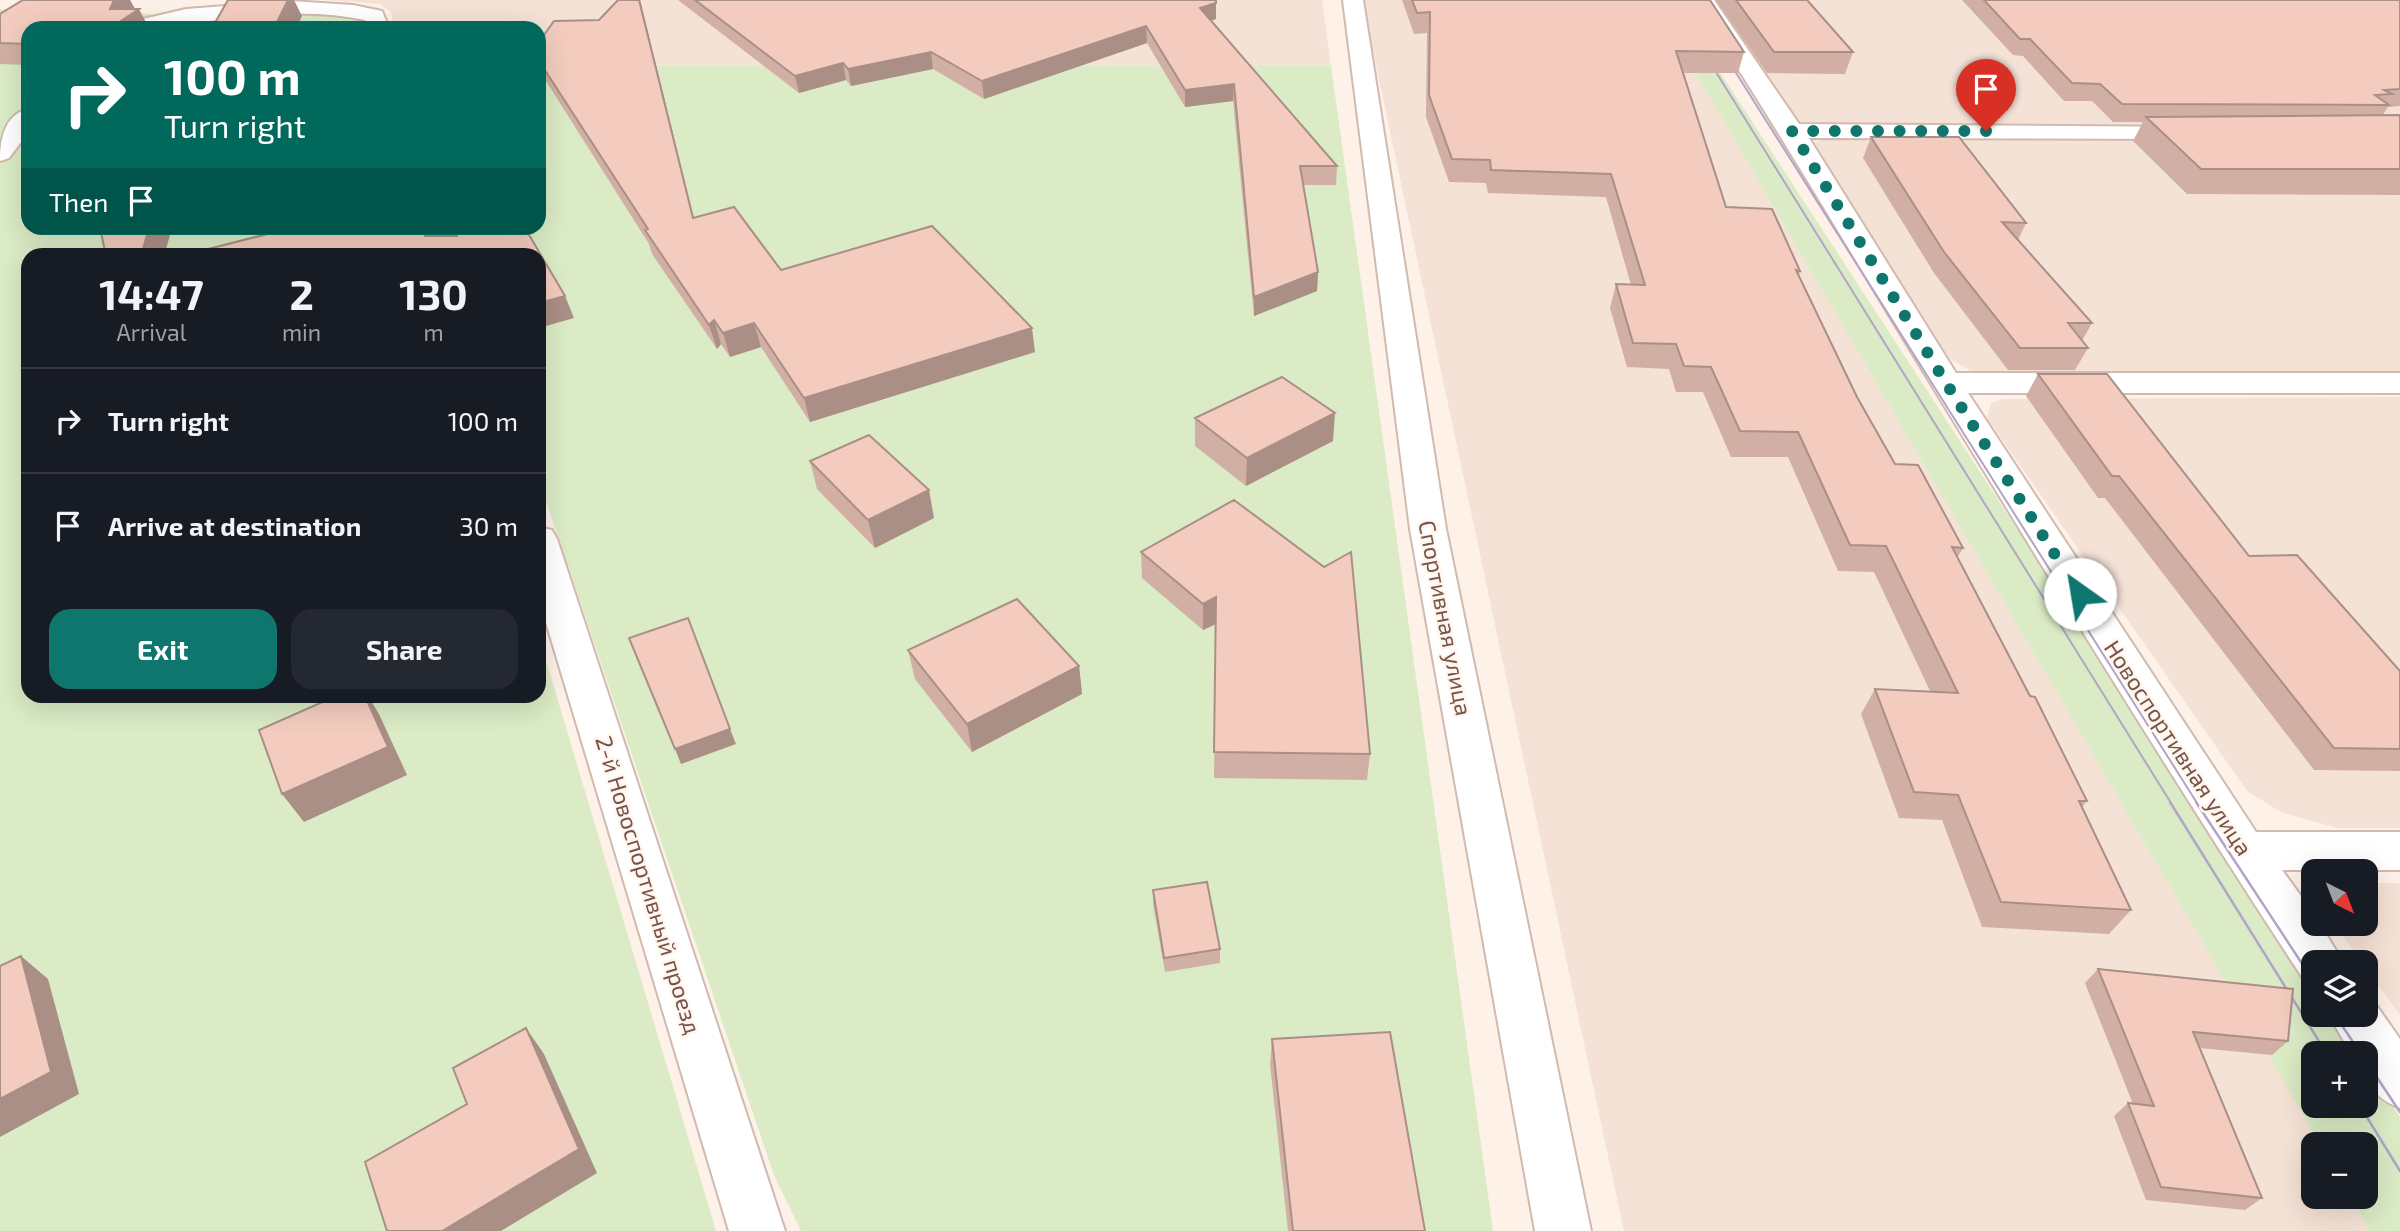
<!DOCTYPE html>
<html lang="en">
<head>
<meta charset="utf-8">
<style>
	:root { --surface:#171b24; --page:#242831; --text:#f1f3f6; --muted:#9ea1a6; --line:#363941; --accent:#0f766e }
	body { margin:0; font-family:"Exo 2",sans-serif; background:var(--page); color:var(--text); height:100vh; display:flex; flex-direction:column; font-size:26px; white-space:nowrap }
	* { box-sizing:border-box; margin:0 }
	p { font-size:23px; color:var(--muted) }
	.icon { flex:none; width:38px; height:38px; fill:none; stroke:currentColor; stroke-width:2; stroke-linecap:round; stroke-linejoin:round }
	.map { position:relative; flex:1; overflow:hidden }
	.sheet { position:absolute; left:21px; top:248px; width:525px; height:455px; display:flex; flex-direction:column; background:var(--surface); border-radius:21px; box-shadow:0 7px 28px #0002 }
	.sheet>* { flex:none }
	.banner { position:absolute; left:21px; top:21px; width:525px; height:214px; border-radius:21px; box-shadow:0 7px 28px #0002; background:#00695c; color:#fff; overflow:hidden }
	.needle { width:46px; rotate:138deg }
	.controls { position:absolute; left:2301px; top:859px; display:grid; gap:14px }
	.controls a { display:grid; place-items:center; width:77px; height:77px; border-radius:14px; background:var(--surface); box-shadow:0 7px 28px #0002; font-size:35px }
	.pin { position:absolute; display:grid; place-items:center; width:60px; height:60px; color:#fff; margin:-72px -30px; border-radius:50% 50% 50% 0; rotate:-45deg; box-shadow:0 0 7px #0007 }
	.pin .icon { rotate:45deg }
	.me { position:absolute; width:77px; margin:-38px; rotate:328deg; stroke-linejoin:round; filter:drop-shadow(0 0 5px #0008) }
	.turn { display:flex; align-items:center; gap:24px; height:147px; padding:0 28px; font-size:32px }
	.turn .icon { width:91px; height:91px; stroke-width:2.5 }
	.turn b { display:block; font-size:49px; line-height:60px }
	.then { display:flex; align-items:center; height:66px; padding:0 28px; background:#0003; gap:14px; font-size:26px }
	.eta { display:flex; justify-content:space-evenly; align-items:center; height:119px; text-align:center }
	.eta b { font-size:42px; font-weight:700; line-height:49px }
	.action { display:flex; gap:14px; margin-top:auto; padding:14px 28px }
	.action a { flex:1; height:80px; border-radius:21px; background:var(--accent); color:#fff; font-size:28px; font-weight:700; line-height:80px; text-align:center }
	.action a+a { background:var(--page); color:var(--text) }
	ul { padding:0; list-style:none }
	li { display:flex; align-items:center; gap:21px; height:105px; padding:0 28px; border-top:2px solid var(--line) }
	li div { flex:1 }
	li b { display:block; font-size:26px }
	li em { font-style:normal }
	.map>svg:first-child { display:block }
	.residential { fill:#f5e2d6 }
	.green { fill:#daebc5 }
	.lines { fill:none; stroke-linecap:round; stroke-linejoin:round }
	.minor-casing { stroke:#d1baaf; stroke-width:4 }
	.minor { fill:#fff; fill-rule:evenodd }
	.tram-far1 { stroke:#b2a5c7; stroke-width:2 }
	.tram { stroke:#b2a5c7; stroke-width:2.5 }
	.wall { fill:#d1afa4 }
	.shaded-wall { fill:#aa8f86 }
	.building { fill:#f3ccbf; stroke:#aa8f86; stroke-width:2 }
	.route { stroke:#0f766e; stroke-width:12; stroke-dasharray:0 21.6 }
	.labels { text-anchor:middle; stroke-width:5; stroke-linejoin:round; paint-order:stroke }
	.street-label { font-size:23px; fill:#77544b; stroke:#fff6ee }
</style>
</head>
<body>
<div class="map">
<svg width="2400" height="1231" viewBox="0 0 2400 1231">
	<rect width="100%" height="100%" fill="#fdf1e8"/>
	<path class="residential" d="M326,0h996l9,66h-792v-38h-145l-3,-16 -11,-8z
		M1362,0h291l667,1144h-6v53h36l20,34h-746z
		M1704,0h696v127l-580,-2 -26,-2z
		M1827,139h573v238l-422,-2 -28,-16 -144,-206 3,-9z
		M2400,397v431h-63l-56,-16 -34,-21 -260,-373 4,-15 12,-4z
		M2374,883h26v132l-34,-47v-6h-4l-27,-38h31v-39z"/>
	<path class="green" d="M1653,0h20l640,984 1,31h19l25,38 -44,1v52h52v-41l34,52v114h-30l-20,-34h16v-53h-46z
		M0,9l212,7 55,-6 86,4 12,14h-337v200h390l9,27 -399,1v440h511v-59l177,594h-716z
		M539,66h792l162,1165h-692l-27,-56 -235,-695v-224l-76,-1 -9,-27h85z"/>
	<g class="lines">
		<defs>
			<path id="minor" d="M1343,0h20l83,529 145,702h-56l-125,-702z
				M1694,0h20l85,124 401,3 3,5 -3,5 -9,2 -382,-1 147,235h444v20h-432l288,439h144v38h-118l32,44v10h6l23,38h-29v19l-12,-4c-128,-195 -250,-394 -371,-593 -79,-129 -155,-258 -237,-384z
				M291,1l62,4 29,6 7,17h-22l-2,-8c-81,-18 -162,8 -242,8l3,-5 60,-14z
				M28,109v24l-19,25 -9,3c0,-21 4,-46 28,-52z
				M428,228h26l10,28h-28z
				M539,527l13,3 5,9 228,692h-56l-190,-632z
				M2366,997l6,2 28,40v69c-28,-11 -34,-25 -34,-54h-15l-22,-39h37z"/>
		</defs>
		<use href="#minor" class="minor-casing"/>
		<use href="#minor" class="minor"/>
		<path class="tram-far1" d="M1706,56l465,747
			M1726,57l471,746"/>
		<path class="tram" d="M2170,802l157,252
			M2196,802l118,180
			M2335,1015l26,39
			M2366,1061l34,51
			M2360,1106l40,65"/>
	</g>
	<path class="wall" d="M23,0h107l5,9 -107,19v37l-28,-1v-50z
		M618,0h22l54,218 87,52 254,82 -225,70 -49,-75 -31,10 -9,-13 -4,5 -65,-95 -3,-10 -110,-174v-28l60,-22z
		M678,0h538v19l-5,2 126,145 -1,19h-33l15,87 -1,19 -63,25 -21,-215 -48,6 -38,-64 -163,56 -51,-30 -82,17 -5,-6 -47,13z
		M1402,0h308l34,52 -6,21h-55l43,134 74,64 -1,4 58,122 38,67 68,84 -6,10 130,243 -5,6 49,103 -22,24 -127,-7 -40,-107 -43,-2 -38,-104 14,-25 55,2 -56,-119 -36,-1 -50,-114h-57l-28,-65h-27l-7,-23 -42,-2 -17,-59 6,-24 15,1 -25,-88 -118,-4 -2,-10 -37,-1 -23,-65 1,-84 -13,1z
		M1716,0h91l46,52 -8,22 -78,-1z
		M1962,0h438v106l-12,1 -6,9 18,-1v80l-213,-1 -54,-53 10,-19h-30l-21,-21h-28l-41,-45 -10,-1z
		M1871,137l155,86 -8,17 74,83 -10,18 6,7 -13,22h-67l-74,-97 -71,-115z
		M2038,374l211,182 151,115v100l-86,-1 -209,-272h-7l-72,-102z
		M1195,418l138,23 -87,45 -51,-40z
		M810,461l124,57 -59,30 -58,-59z
		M1234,500l136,254 -3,26 -153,-2 2,-154 -13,6 -61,-52 -1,-26z
		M908,650l171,16 3,28 -110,58 -57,-73z
		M1153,890l67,59v14l-55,9 -12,-68z
		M2098,969l190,72 -16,14 -73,-7 63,150 -17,12 -99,-10 -32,-84 14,-13 5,1 -48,-121z
		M1272,1039l153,192h-137l-18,-167z"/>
	<path class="shaded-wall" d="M114,0h16l6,11 3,-2 10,19h-39v-19z
		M288,0h6l8,16 -6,12h-22z
		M639,0h1l59,241 -6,-23z
		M1216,3v16l-16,6v-17z
		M1146,26l1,17 -163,56 -2,-18z
		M931,52l2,17 -82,17 -3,-17z
		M843,63l3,17 -47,13 -4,-17z
		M1234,84l-1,17 -48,6v-17z
		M149,228h23l-8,28h-23z
		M422,228h4l8,28 -9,-20z
		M1318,272l-1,19 -63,25v-19z
		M565,296l9,22 -35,10v-25z
		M714,320l7,24 -4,5 -8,-24z
		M754,323l7,24 -31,10 -7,-24z
		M1032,328l3,24 -225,70 -6,-24z
		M1335,413l-2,28 -87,45 1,-28z
		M929,490l5,28 -59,30 -7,-28z
		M1216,597v27l-13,6v-26z
		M1079,666l3,28 -110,58 -5,-28z
		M365,696h3l11,18 28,61 -103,47 -22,-28z
		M730,729l6,15 -55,20 -6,-15z
		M21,956l27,23 31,115 -79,43v-38z
		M526,1028l18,26 53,119 -96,58h-59z"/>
	<path class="building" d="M23,0h91l-4,9h29l-29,19h-82v16l-28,-1v-29z
		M228,0h60l-14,28h-62z
		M618,0h21l54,218 41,-11 47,63 151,-44 100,102 -228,70 -50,-75 -31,10 -9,-13 -5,5 -64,-95 3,-1 -109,-168v-19l15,-21 45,-1z
		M695,0h521v3l-16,5 137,158h-37l18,106 -64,25 -20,-213 -49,6 -39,-64 -164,55 -51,-29 -83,17 -5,-6 -48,13z
		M1412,0h298l34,52 -68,-1 50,156 46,2 28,62 -4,-1 61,127 38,67 23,1 45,83 -11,-1 78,149 5,1 52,104h-8l52,109 -130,-8 -43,-107 -44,-3 -39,-103 83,4 -72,-147 -36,-1 -52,-113 -58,-1 -29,-64 -27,-1 -8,-22 -43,-1 -17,-59 29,1 -34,-111 -120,-4 -1,-10 -38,-1 -23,-64 1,-83 -13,1z
		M1736,0h71l46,52h-79z
		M1984,0h416v89l-16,1 8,4 -17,1 14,10 -267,-1 -22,-20 -28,-1 -42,-44h-10z
		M2400,115v54h-199l-55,-52z
		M1871,137h88l67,86 -24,-1 90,101h-24l20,25h-68l-76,-96z
		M100,228h49l-8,28h-35z
		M291,228h131l3,8h32l-3,-8h71l40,68 -26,7v-47h-333l-2,-6z
		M2038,374h69l142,182 48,-1 103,116v78l-66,-1 -215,-272h-7z
		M1282,377l53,36 -88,45 -52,-40z
		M869,435l60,55 -61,30 -58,-59z
		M1234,500l90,67 27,-15 19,202 -156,-2 2,-155 -13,7 -62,-52z
		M1017,599l62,67 -112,58 -59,-74z
		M688,618l42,111 -55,20 -46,-111z
		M336,696h29l23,51 -106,47 -23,-64z
		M1207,882l13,67 -56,9 -11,-68z
		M21,956l30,116 -51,27v-133z
		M2098,969l195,20 -5,52 -95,-9 69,166 -101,-11 -33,-84 26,3z
		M526,1028l53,121 -137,82h-55l-22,-69 102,-58 -14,-36z
		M1390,1032l35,199h-132l-21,-192z"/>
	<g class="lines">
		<path class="route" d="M1986,131h-194l154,252 134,211"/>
	</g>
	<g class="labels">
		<g class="street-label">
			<text transform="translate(1445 618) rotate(79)" y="8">Спортивная улица</text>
			<text transform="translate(2178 748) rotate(57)" y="8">Новоспортивная улица</text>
			<text transform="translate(648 885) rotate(73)" y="8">2-й Новоспортивный проезд</text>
		</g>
	</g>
</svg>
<div class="controls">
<a><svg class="needle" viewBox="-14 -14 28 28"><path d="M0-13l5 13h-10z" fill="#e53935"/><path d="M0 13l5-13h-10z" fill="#9ea1a6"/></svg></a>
<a><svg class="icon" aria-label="layers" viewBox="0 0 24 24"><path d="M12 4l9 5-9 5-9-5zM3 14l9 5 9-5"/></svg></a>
<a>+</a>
<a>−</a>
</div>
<div class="pin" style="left:1986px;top:131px;background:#d93025"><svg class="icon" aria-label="arrive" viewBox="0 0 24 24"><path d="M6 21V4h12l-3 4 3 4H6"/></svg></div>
<svg class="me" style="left:2080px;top:594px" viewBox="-20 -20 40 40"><circle r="19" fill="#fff"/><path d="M0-13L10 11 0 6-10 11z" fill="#0f766e"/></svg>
<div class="banner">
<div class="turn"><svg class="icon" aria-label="right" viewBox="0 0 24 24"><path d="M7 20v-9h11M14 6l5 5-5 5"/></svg><div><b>100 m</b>Turn right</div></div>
<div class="then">Then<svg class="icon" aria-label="arrive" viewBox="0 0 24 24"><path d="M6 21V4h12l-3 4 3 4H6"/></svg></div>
</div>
<section class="sheet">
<div class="eta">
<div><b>14:47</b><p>Arrival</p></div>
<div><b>2</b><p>min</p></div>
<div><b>130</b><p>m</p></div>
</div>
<ul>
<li><svg class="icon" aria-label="right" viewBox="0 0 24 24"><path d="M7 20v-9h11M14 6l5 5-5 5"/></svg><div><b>Turn right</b></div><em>100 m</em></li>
<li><svg class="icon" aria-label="arrive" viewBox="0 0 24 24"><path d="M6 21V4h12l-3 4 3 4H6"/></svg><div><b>Arrive at destination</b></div><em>30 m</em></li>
</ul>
<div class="action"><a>Exit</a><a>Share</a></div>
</section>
</div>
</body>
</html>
